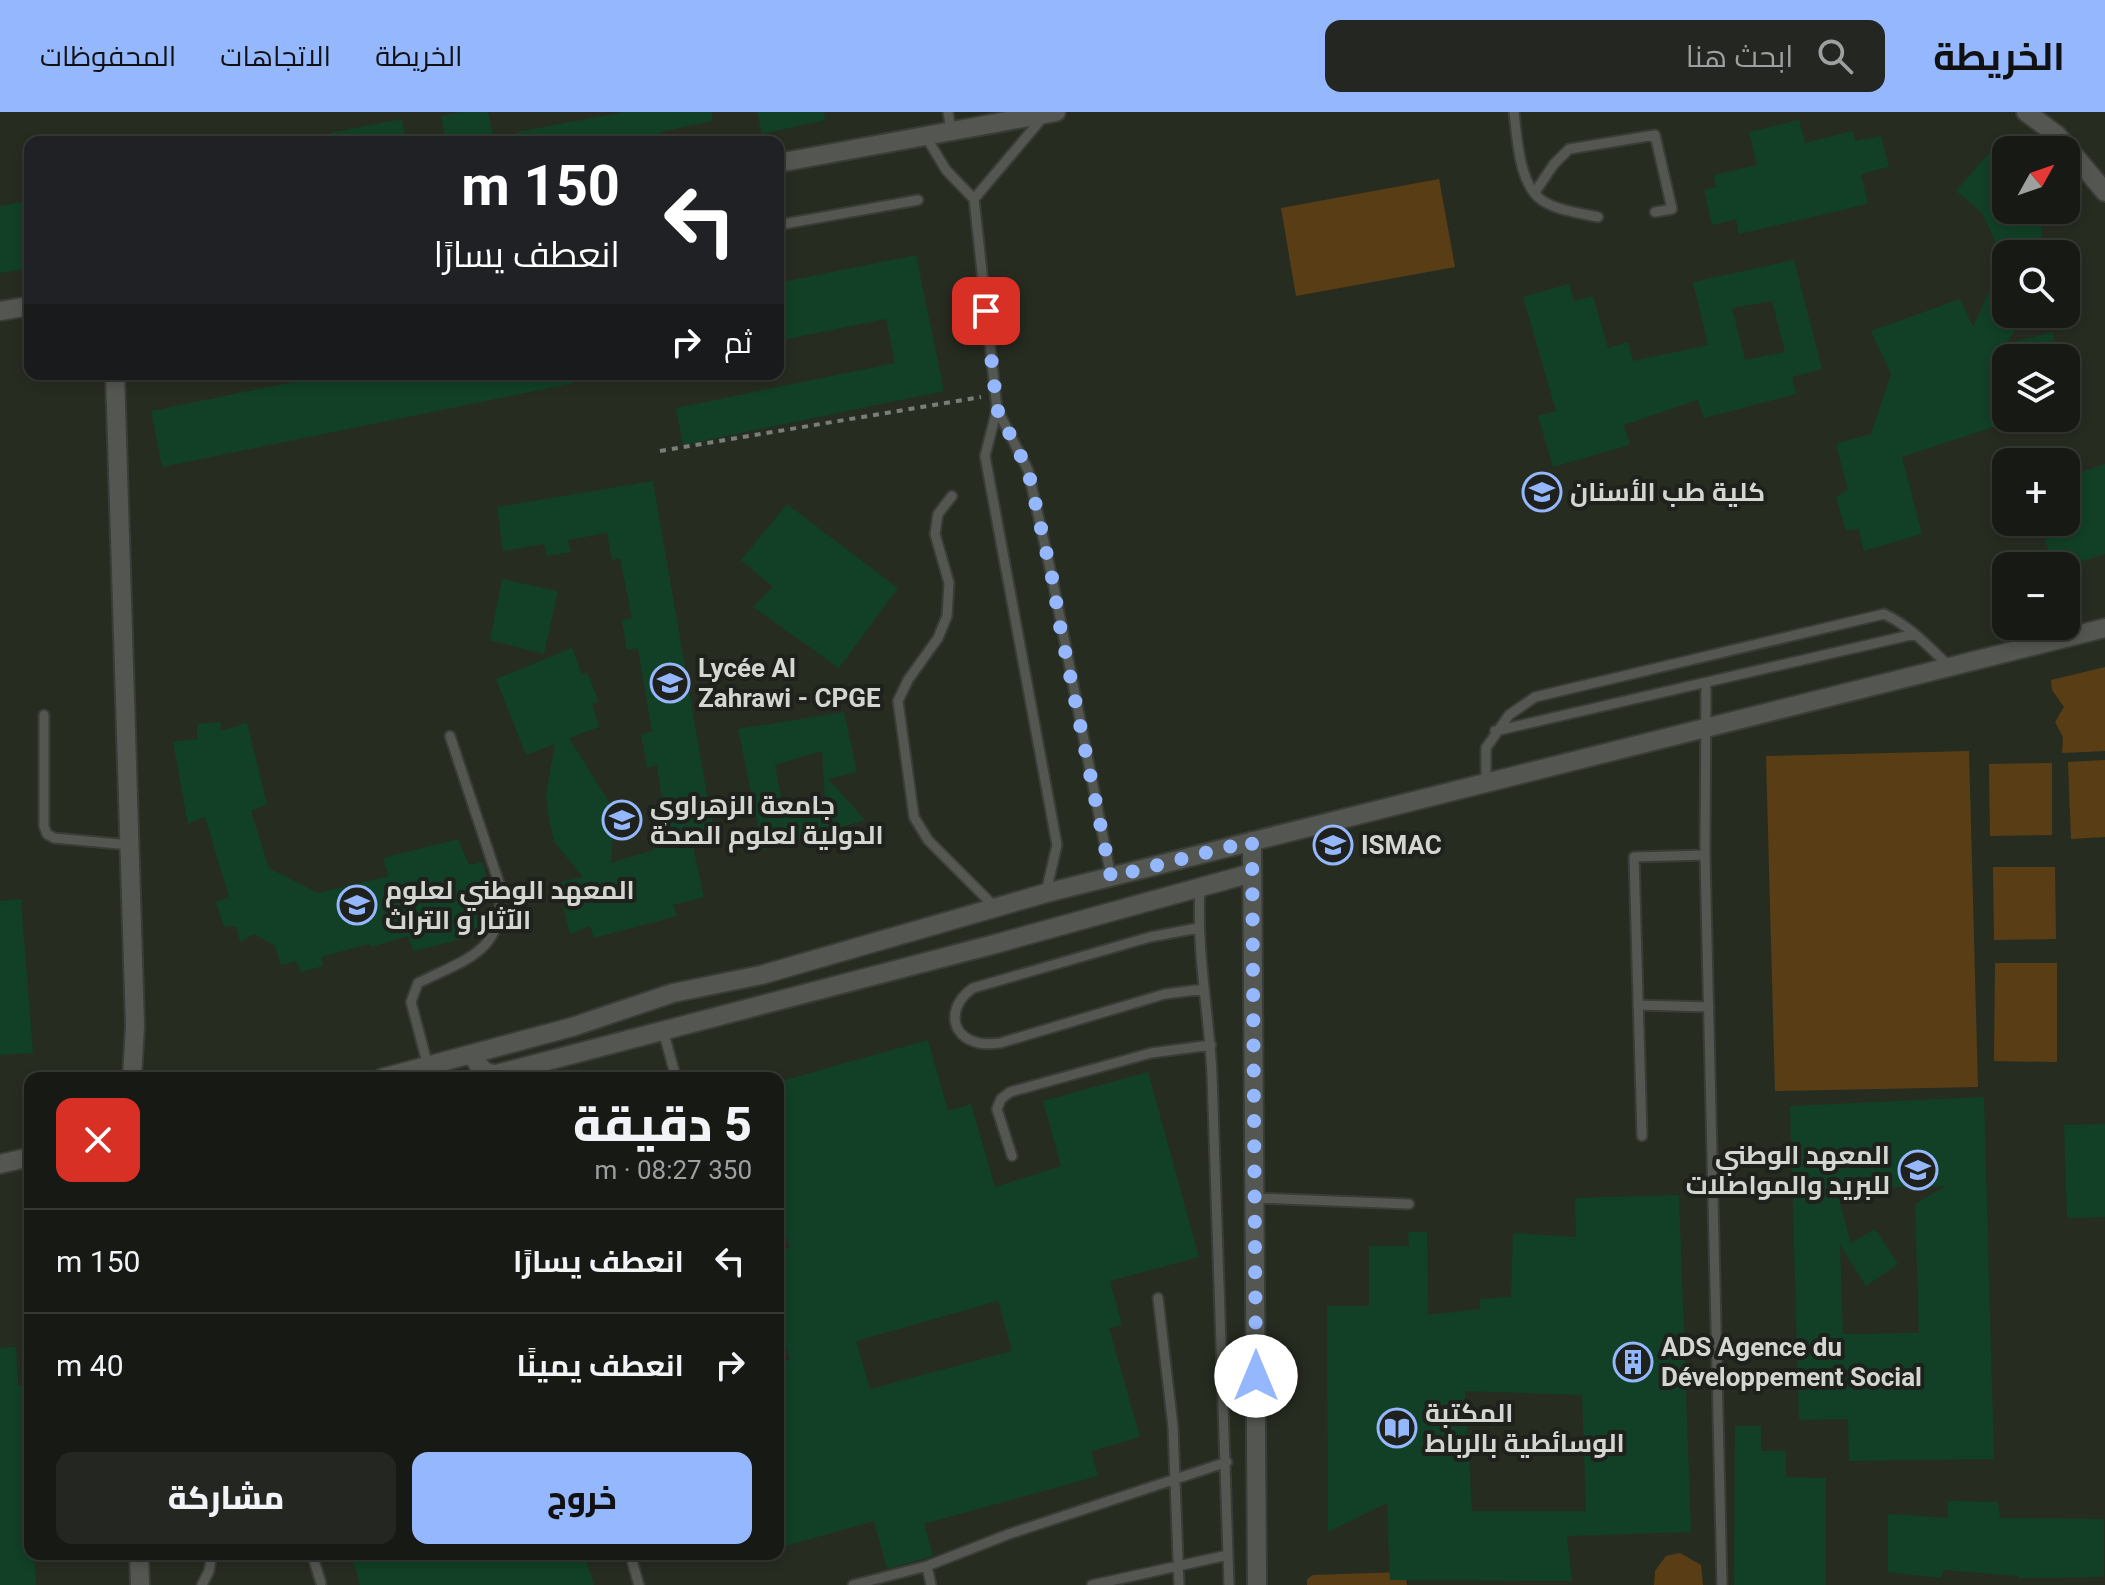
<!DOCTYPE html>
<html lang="ar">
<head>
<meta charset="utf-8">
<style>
	:root { --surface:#171915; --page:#242622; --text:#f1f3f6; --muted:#9ea0a0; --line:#363834; --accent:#95b7fd }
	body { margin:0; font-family:Roboto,Cairo,sans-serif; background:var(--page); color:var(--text); direction:rtl; height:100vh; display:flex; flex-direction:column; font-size:30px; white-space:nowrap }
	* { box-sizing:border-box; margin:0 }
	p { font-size:26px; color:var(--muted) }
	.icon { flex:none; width:44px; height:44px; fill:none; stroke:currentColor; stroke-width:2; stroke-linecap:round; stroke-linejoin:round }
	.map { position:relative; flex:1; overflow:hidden; direction:ltr }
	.drawer { position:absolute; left:24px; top:960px; width:760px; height:488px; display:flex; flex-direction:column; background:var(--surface); border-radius:16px; box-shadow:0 4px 12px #0003,0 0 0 2px var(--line); direction:rtl }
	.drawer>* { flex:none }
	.top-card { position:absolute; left:24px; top:24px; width:760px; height:244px; border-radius:16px; box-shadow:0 4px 12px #0003,0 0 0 2px var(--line); direction:rtl; background:#202124; color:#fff; overflow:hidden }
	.needle { width:52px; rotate:50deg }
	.fabs { position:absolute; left:1992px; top:24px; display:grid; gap:16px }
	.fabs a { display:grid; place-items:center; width:88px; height:88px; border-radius:16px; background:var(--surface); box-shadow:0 4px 12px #0003,0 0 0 2px var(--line); font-size:40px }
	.pin { position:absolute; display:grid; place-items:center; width:68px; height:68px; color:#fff; margin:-34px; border-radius:16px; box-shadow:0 4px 12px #0006 }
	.me { position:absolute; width:88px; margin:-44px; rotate:0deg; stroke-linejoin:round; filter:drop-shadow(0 0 6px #0008) }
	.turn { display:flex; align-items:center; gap:28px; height:168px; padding:0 32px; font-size:36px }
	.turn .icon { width:104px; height:104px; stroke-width:2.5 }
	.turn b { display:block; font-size:56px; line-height:68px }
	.then { display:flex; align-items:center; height:76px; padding:0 32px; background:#0003; gap:16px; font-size:30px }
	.round { display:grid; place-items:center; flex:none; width:84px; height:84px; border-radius:16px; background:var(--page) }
	.headline { display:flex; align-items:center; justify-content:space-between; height:136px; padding:0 32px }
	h1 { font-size:48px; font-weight:800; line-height:60px }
	.cta { display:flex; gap:16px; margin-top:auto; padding:16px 32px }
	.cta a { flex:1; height:92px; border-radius:16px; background:var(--accent); color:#111; font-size:32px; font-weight:800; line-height:92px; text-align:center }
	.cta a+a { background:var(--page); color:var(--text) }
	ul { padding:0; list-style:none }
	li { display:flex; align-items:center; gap:24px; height:104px; padding:0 32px; border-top:2px solid var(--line) }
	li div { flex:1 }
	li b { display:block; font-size:30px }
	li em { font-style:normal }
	header { display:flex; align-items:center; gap:48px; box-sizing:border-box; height:112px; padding:0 40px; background:var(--accent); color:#111 }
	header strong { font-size:38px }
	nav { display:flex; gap:44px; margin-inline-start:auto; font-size:28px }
	.search { width:560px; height:72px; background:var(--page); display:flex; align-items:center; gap:20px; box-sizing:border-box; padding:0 28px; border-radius:16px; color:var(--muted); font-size:30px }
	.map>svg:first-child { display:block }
	.built { fill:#272c21; fill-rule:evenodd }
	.green { fill:#593e15 }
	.building { fill:#114026; fill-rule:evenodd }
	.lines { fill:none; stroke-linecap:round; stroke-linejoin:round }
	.lane-casing { stroke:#3a3c37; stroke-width:13 }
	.street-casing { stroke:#3a3c37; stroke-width:22 }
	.path { stroke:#7b7d79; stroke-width:4; stroke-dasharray:6 6; stroke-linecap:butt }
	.lane { stroke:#545751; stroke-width:9 }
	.street { stroke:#545751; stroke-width:18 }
	.route { stroke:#95b7fd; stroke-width:14; stroke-dasharray:0 25.2 }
	.labels { text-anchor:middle; stroke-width:8; stroke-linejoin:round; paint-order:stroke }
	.poi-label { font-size:26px; font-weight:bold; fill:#d4d6d2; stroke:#1f211c; text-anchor:start }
</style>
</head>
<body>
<header>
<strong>الخريطة</strong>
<div class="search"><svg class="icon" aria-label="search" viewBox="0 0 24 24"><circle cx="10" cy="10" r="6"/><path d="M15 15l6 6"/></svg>ابحث هنا</div>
<nav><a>الخريطة</a><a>الاتجاهات</a><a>المحفوظات</a></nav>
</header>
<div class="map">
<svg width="2105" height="1473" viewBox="0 0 2105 1473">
	<rect width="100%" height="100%" fill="#1f211c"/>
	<path class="built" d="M0,0h2105v1473h-2105zM30,30h748v232h-748zM2006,38h60v60h-60zM2006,142h60v60h-60zM2006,246h60v60h-60zM2006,350h60v60h-60zM2006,454h60v60h-60zM30,966h748v476h-748z"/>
	<path class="green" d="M1439,67l16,88 -159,29 -15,-88z
		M2105,555v84l-43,2 1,-16 -8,-15 9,-15 -12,-17 -1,-10z
		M1969,639l9,336 -203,4 -9,-335z
		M2105,648v77l-34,2 -3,-77z
		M2052,651v72l-62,1 -1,-72z
		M1993,755h62l1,72 -62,1z
		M1995,851h62v99l-63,-1z
		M1680,1441l21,12 2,20h-49l1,-14 11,-15z
		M1405,1460l2,13h-100v-6l6,-4z"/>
	<path class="building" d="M461,0h27l6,30h-48l-5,-26z
		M624,0h88v9l-52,11 2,10h-144l-1,-10z
		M757,0h67l1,8 -63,14z
		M402,7l4,23h-75l-1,-9z
		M1799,8l6,23 48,-12 2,10 26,-5 8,31 -28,7 7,30 -129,30 -3,-15 -24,6 -8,-35 12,-3 -2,-12 43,-10 -8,-33z
		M1990,40l16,20v38h27l8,13 2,31h-42l-19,-41 -26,-22z
		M30,89v67l-30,5v-67z
		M2006,142v60h20l-20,30 47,-12 4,26h-51v65l-104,34 20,77 -58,17 -5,-22 -13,2 -10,-34 12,-7 -12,-46 35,-10 20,-60 -20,-43 89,-32 13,28z
		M916,143l28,136 -261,54 -7,-37 219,-45 -9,-44 -108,22v-58z
		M1794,148l28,109 -30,8 4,17 -92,24 -6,-18 -74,25 6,20 -77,22 -15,-51 18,-5 -33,-114 46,-13 5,17 19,-5 15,52 20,-6 5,19 75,-16 -15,-63zM1772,189l13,51 -40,8 -13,-52z
		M332,262h241l1,9 -412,84 -11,-56z
		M2105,352v90l-38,12h-13l-15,-44h27v-44z
		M653,369l57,331 8,31 -25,4 11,50 -31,8 4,11 -83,22 -4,-12 -20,8 -13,-51 26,-6 -28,-34 -6,-22 -3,-27 9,-50 -29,11 -30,-76 76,-31 10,27 5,-3 12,30 -7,1 7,24 -30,11 40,64 5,20 -3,41 43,-13 -2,-13 12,-2 -3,-14 4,-2 -8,-54 -10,3 -6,-34 11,-2 -14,-84 -11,2 -5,-30 10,-2 -12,-60 -8,2 -5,-27 -39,7 3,12 -24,4 -3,-12 -41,7 -6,-44z
		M787,392l111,84 -59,80 -86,-61 20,-20 -32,-27z
		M502,467l56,12 -14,63 -54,-14z
		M844,600l13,60 -29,7 37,41 -102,30 -25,-121zM822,639l3,50 -42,5 -8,-41z
		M221,610l-1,9 27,-8 20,81 -16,7 18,57 49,25 71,-17 -6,-18 75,-19 11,26 14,-3 9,38h-15l7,34 -71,17 -5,-15 -37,11 -2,-3 -48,13 2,9 -22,6 -5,-11 -15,4 -6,-19 -21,-12 -14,8 -4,-16 -12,1 -8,-25 13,-5 -24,-80 -17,7 -15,-82 24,-3v-15z
		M21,787l12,154 -33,2v-154z
		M928,928l20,71 23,-7 24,83 66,-21 -18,-65 105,-29 51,185 -89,24 12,44 -13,3 31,109 -49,14 7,25 -174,48 9,32 -46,13 -13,-48 -96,27v-185l12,-3 -12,-42v-66l12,-4 -12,-41v-125zM998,1189l14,50 -142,38 -14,-48z
		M1984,985l10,362 -145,2 -1,-42 -49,1 -9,-314zM1946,1074l-31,18 4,129 -76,1 -3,-89 26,41 32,-22 -23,-35 -24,14 -15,-54z
		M2105,1012v93l-38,1 -3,-93z
		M1679,1083l12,337 -124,4 5,45 -182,-1 -3,-77 -59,29 -1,-226h42v-60h40l-1,-14h19l1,83 52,-6v-10l31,-2 2,-64 63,4 -1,-39zM1465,1279l117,4 4,116h-114z
		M16,1235l2,38 12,-1v58l-7,1 6,101 1,10h4l2,31h-36v-237z
		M1735,1314h26v25h25v26l40,1v107h-92z
		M1947,1389l51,1 2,16 104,1v58l-86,1v-2l-75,-6 -2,8 -53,-6v-58l60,4z
		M351,1442h233l10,31h-234z"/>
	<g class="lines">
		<defs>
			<path id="lane" d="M948,0l3,18
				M1514,0c3,26 5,74 29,89 16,10 37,12 55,16
				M925,23l21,35 28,29 23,210 31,61 25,112 58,295
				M1535,80l19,-28 15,-15 86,-14 17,74 -17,3
				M974,87l70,-83
				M778,113l140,-25
				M997,297l-12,47 72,389 -11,47
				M952,384l-14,18 -3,20 14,49 -2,33 -9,22 -30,42 -10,21 16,116 14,23 67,67
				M1706,572l-1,171 17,730
				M44,603v111l3,8 7,4 76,7
				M1495,619l420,-97
				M1486,671v-35l23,-33 26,-18 349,-83c26,12 45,33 66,53
				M1200,775c-4,64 9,125 12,188 6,170 12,340 17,510
				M1198,816l-48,9 -177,51c-25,17 -25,48 6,55 6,2 15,0 21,0l165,-49 39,-5
				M1638,893l71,2
				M663,918l13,48
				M428,954l-17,-64 7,-19c50,-25 90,-32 81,-100l-49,-147
				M1642,1024l-8,-279 71,-2
				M1012,1044l-15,-47 4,-10 9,-7 141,-39 60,-8
				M1254,1086l155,6
				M1158,1186l15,129 6,158
				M312,1442l9,29
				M630,1442l9,31
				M927,1454l4,19
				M202,1473l7,-14 3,-17
				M853,1473l74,-19 82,-32 218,-72
				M1092,1473l136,-30"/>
			<path id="street" d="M2026,0l31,23 48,57
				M778,51l278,-51
				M0,199l30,-5
				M115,262l20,652 -3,52
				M1252,729l5,744
				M471,942c8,11 12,21 26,20l498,-130 257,-71
				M382,966l190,-51 101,-34 88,-18 285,-82 1059,-265
				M0,1052l30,-7
				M139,1442l1,31"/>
		</defs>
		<use href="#lane" class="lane-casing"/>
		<use href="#street" class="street-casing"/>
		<path class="path" d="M660,339l321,-54"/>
		<use href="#lane" class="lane"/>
		<use href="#street" class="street"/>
	</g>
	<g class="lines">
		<path class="route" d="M986,199l11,98 31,61 25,112 7,44 51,251 141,-36 4,535"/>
	</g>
	<defs>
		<symbol id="university-ring" viewBox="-11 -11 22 22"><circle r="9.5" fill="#1f211c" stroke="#95b7fd" stroke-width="1.5"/><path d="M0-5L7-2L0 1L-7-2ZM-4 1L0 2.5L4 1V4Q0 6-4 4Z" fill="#95b7fd"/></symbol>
		<symbol id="school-ring" viewBox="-11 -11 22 22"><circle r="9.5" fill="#1f211c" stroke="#95b7fd" stroke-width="1.5"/><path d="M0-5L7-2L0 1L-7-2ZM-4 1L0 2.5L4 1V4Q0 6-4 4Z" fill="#95b7fd"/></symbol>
		<symbol id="building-ring" viewBox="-11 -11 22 22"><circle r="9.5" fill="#1f211c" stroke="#95b7fd" stroke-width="1.5"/><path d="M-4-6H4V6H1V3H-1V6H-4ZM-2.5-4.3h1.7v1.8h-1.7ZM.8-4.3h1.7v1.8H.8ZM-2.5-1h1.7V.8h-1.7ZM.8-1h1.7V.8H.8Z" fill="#95b7fd"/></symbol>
		<symbol id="library-ring" viewBox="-11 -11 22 22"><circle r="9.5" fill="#1f211c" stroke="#95b7fd" stroke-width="1.5"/><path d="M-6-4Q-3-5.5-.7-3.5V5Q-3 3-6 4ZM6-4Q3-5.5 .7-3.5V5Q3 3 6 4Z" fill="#95b7fd"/></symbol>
	</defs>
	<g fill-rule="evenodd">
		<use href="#university-ring" x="1520" y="358" width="44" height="44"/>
		<use href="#school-ring" x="648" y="549" width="44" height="44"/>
		<use href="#university-ring" x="600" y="686" width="44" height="44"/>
		<use href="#university-ring" x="1311" y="711" width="44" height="44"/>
		<use href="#university-ring" x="335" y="771" width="44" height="44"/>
		<use href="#university-ring" x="1896" y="1036" width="44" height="44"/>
		<use href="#building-ring" x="1611" y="1228" width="44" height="44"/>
		<use href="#library-ring" x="1375" y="1294" width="44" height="44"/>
	</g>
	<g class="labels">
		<g class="poi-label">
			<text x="1570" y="389">كلية طب الأسنان</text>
			<text x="698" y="565">Lycée Al<tspan x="698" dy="30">Zahrawi - CPGE</tspan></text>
			<text x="650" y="702">جامعة الزهراوي<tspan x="650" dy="30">الدولية لعلوم الصحة</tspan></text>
			<text x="1361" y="742">ISMAC</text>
			<text x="385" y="787">المعهد الوطني لعلوم<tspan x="385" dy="30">الآثار و التراث</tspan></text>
			<text x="1890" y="1052" text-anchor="end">المعهد الوطني<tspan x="1890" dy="30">للبريد والمواصلات</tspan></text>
			<text x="1661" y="1244">ADS Agence du<tspan x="1661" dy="30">Développement Social</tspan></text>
			<text x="1425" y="1310">المكتبة<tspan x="1425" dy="30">الوسائطية بالرباط</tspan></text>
		</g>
	</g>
</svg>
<div class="fabs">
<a><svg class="needle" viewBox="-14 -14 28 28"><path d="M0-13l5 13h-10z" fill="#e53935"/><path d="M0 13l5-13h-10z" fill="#9ea0a0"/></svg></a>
<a><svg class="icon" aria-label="search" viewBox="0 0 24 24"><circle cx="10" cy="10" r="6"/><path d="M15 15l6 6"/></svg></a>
<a><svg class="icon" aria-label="layers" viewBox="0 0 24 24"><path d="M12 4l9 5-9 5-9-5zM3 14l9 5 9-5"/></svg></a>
<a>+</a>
<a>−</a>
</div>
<div class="pin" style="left:986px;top:199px;background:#d93025"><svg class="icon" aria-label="arrive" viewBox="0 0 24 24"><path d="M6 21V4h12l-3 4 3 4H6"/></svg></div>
<svg class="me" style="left:1256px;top:1264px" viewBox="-20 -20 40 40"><circle r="19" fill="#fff"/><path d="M0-13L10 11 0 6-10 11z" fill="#95b7fd"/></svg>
<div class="top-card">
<div class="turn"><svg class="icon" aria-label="left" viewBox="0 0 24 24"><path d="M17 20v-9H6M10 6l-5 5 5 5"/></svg><div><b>150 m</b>انعطف يسارًا</div></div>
<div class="then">ثم<svg class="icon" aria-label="right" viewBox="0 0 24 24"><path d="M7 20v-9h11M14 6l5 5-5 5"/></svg></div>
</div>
<section class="drawer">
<div class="headline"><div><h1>5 دقيقة</h1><p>350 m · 08:27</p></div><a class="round" style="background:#d93025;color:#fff"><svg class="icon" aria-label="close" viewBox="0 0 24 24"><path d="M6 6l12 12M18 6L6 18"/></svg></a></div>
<ul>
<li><svg class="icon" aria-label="left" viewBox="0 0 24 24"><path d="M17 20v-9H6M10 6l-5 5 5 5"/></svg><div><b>انعطف يسارًا</b></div><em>150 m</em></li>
<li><svg class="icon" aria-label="right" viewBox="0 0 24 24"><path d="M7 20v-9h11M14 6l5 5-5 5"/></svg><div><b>انعطف يمينًا</b></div><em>40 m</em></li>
</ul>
<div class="cta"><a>خروج</a><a>مشاركة</a></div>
</section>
</div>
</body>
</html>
